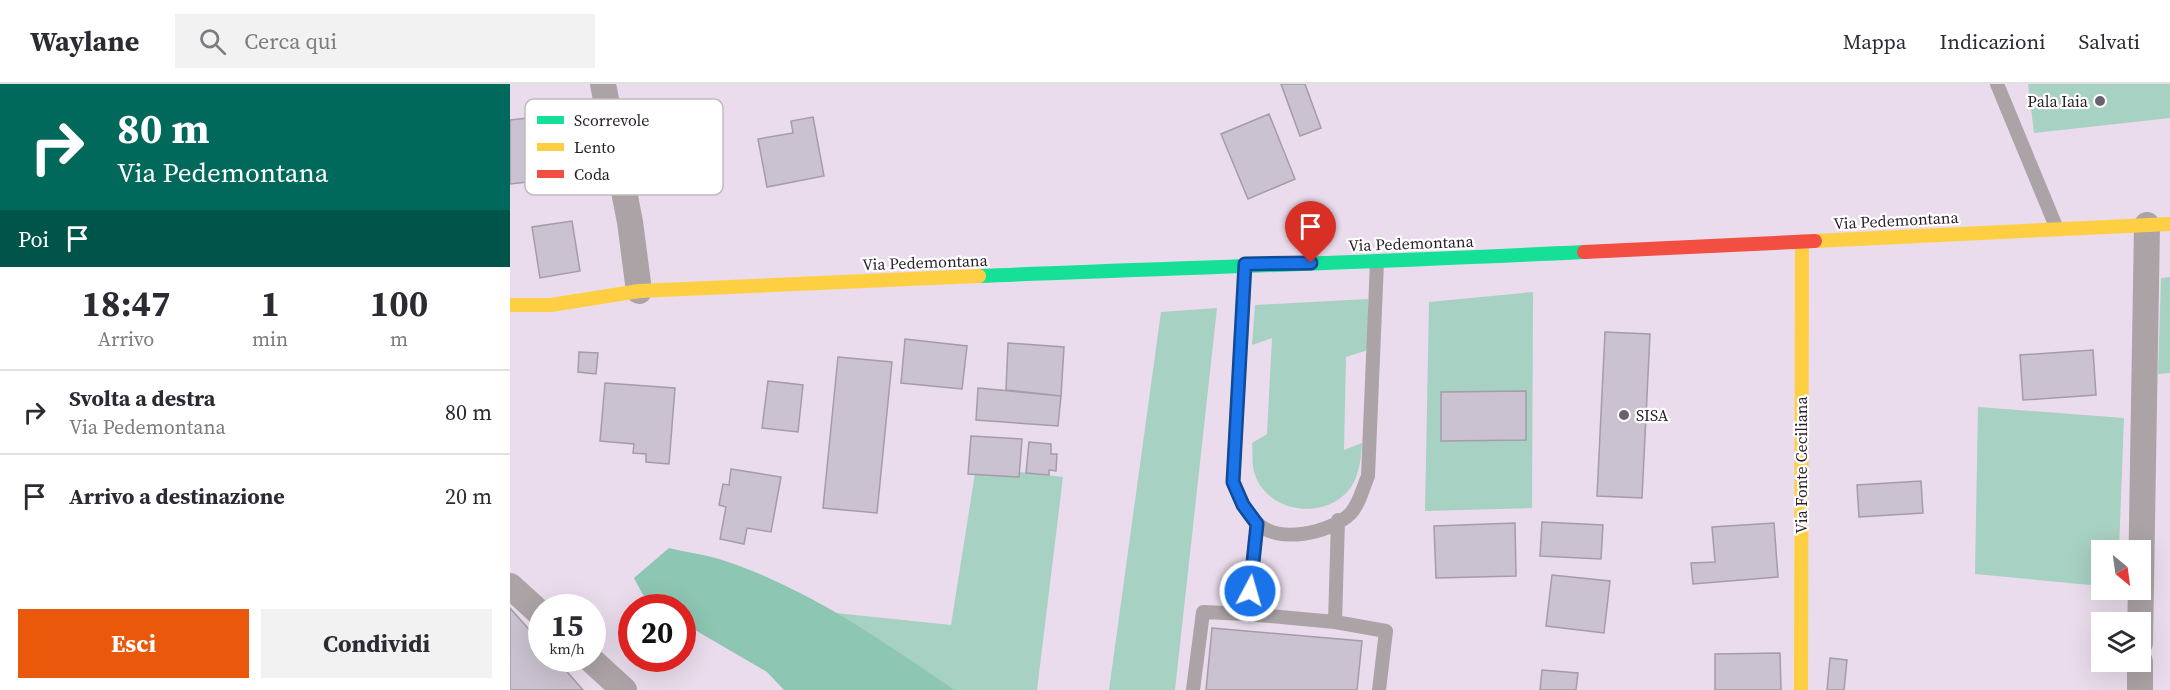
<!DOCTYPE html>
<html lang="it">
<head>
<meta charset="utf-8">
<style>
	:root { --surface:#fff; --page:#f2f2f3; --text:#2b2b33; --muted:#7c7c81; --line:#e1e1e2; --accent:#ea580c }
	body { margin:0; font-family:"Source Serif 4",serif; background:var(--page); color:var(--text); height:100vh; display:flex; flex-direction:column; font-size:22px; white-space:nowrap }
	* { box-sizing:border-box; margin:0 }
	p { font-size:20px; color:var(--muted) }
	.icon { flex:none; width:33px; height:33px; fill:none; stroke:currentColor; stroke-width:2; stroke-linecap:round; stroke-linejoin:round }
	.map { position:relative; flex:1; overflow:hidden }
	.side { display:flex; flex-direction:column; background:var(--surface); width:510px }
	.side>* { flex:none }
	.banner { background:#00695c; color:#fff; overflow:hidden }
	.needle { width:39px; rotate:151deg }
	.controls { position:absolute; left:1581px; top:456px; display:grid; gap:12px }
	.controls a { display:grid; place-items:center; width:60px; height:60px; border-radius:0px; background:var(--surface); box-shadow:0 6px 24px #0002; font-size:30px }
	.speed { position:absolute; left:18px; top:510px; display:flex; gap:12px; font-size:30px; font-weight:700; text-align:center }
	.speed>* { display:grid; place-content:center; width:78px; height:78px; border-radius:50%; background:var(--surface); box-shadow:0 6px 24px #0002; line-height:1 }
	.speed small { font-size:15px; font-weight:400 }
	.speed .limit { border:9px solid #d22; background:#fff; color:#111 }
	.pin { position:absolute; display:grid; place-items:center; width:51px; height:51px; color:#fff; margin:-62px -26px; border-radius:50% 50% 50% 0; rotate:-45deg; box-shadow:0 0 6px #0007 }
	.pin .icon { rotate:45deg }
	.me { position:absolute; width:66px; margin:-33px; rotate:6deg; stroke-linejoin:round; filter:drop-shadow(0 0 4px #0008) }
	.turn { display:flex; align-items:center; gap:21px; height:126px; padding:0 18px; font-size:27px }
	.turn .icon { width:78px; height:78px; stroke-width:2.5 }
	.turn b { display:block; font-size:42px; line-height:51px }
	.then { display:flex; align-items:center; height:57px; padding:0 18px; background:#0003; gap:12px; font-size:22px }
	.eta { display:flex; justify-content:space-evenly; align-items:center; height:102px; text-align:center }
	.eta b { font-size:36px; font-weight:700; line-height:42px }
	.action { display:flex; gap:12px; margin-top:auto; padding:12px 18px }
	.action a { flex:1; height:69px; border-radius:0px; background:var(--accent); color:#fff; font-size:24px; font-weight:700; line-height:69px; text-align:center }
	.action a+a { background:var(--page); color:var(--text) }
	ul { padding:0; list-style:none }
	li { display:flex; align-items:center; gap:18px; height:84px; padding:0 18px; border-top:2px solid var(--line) }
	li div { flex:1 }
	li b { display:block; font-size:22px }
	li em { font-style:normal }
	header { display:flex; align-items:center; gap:36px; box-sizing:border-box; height:84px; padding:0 30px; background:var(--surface); border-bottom:2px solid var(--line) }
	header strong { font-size:28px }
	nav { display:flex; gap:33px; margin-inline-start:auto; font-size:21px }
	.search { width:420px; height:54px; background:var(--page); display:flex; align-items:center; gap:15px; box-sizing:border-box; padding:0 21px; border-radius:0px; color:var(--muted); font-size:22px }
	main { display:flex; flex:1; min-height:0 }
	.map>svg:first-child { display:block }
	.green { fill:#a7d1c2 }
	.forest { fill:#8dc6b3 }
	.building { fill:#cac2d0; stroke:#a49ca8; stroke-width:1.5 }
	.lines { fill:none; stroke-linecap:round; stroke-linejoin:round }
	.lane { stroke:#aba3a5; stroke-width:14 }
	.street { stroke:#aba3a5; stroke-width:26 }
	.fast { stroke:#16e098; stroke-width:14 }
	.slow { stroke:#ffcf43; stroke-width:14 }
	.jam { stroke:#f24e42; stroke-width:14 }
	.route-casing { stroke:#114b97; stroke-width:15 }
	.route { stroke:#1a73e8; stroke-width:10 }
	.poi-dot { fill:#6b606d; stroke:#fff; stroke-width:2 }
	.labels { text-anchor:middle; stroke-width:4.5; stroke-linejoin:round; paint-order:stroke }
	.poi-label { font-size:16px; fill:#271d28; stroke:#fff; text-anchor:end }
	.street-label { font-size:16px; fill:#271d28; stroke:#fff }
	.key { fill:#fff; stroke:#bebbbe; stroke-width:1.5 }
	.key-label { font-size:16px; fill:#271d28 }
</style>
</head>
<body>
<header>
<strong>Waylane</strong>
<div class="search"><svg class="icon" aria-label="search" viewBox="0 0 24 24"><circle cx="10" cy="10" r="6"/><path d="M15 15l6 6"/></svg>Cerca qui</div>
<nav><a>Mappa</a><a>Indicazioni</a><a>Salvati</a></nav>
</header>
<main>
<section class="side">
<div class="banner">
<div class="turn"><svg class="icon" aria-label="right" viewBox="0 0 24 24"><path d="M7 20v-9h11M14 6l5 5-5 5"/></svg><div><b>80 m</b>Via Pedemontana</div></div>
<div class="then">Poi<svg class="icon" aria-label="arrive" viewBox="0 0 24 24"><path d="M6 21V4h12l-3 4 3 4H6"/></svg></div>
</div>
<div class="eta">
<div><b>18:47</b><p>Arrivo</p></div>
<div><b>1</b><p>min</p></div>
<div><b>100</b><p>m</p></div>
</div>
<ul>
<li><svg class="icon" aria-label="right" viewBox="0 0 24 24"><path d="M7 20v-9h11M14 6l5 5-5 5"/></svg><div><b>Svolta a destra</b><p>Via Pedemontana</p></div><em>80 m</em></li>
<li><svg class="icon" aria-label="arrive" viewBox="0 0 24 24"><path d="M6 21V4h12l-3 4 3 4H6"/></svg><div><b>Arrivo a destinazione</b></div><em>20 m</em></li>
</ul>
<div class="action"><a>Esci</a><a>Condividi</a></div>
</section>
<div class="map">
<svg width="1660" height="606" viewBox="0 0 1660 606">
	<rect width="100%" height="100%" fill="#eadcec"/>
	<path class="green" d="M1518,0h142v34l-136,15z
		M1660,193v96l-12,1 3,-96z
		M1023,208l-1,216 -107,3 4,-209z
		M858,215v51l-22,7 -2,93 18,-7c-1,17 -3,35 -14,48 -28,32 -89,19 -95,-25 -1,-7 0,-16 -1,-23l15,-9 5,-96 -20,7 3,-40z
		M707,224l-42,382h-66l52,-378z
		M1468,323l146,11 -5,132h-17l-1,36 -126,-12z
		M466,383l87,10 -26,213h-82l-119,-77 115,12z"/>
	<path class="forest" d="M159,464c16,4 34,6 50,11 86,27 162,81 236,131h-171l-17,-18 -84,-49 -1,-15c-36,0 -31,1 -48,-30z"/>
	<path class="building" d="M771,0h24l16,44 -21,8z
		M53,30l7,63 -60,7v-64z
		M759,30l26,65 -47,20 -27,-65z
		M303,33l11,59 -57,11 -9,-48 35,-6 -2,-12z
		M62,137l8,50 -40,7 -8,-51z
		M1095,248l45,2 -8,164 -45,-2z
		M395,255l62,7 -5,43 -61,-6z
		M498,259l56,4 -3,49 -55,-6z
		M1583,266l3,45 -73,5 -3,-45z
		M69,268l19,1 -2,21 -18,-2z
		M328,273l54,5 -15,151 -54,-5z
		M258,297l35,4 -5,47 -36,-4z
		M95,299l70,5 -6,76 -23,-2v-8l-13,-1 1,-9 -34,-3z
		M468,304l83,8 -3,30 -82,-6z
		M1016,307v49l-85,1v-49z
		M461,352l51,3 -3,38 -51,-3z
		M519,358l22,2v10h6l-1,17 -7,-1v5l-23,-2z
		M221,385l50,8 -10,55 -24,-4 -3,16 -24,-5 6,-32 -7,-2 4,-21 6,1z
		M1411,397l2,32 -64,4 -2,-32z
		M1032,438l61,3 -2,34 -61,-3z
		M1005,439l1,53 -80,2 -2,-52z
		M1264,439l4,54 -85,7 -2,-21 24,-1 -3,-35z
		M1042,491l58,6 -6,52 -58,-7z
		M0,524l32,36v14h13l28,32h-73z
		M702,544l150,13 -5,49h-151z
		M1270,569l1,37h-66v-36z
		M1320,574l17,2 -3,30h-17z
		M1032,586l36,3 -2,17h-36z"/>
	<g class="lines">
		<path class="lane" d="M1487,0l60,145
			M735,181l-12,217c6,14 12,29 23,40 21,23 74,11 94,-8 9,-9 13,-26 18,-38l9,-214
			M828,436l-3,102 51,9 -7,59
			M737,530l88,8
			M683,606l10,-78 44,2 10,-90"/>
		<path class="street" d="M93,0l27,138 9,69
			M0,502l32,29
			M1630,559l7,-418
			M79,574l35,32
			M1630,606v-28"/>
		<path class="fast" d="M469,192c201,-8 403,-14 605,-24"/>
		<path class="slow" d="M1305,157l355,-17
			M0,221h41l88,-14 340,-15
			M1291,606l1,-449"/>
		<path class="jam" d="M1074,168l231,-11"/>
	</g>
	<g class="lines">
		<defs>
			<path id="route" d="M740,507l7,-67 -14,-19 -10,-23 12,-218 66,-1"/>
		</defs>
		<use href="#route" class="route-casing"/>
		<use href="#route" class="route"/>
	</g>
	<g class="poi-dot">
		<circle cx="1590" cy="17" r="6"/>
		<circle cx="1114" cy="331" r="6"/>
	</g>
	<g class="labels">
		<g class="poi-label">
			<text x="1578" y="23">Pala Iaia</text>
			<text x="1126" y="337" text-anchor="start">SISA</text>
		</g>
		<g class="street-label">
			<text transform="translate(1386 136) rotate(-3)" y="6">Via Pedemontana</text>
			<text transform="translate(901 159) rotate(-2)" y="6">Via Pedemontana</text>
			<text transform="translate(415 178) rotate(-2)" y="6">Via Pedemontana</text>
			<text transform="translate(1291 381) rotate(-90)" y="6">Via Fonte Ceciliana</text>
		</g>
	</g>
	<rect x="15" y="15" width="198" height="96" rx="9" class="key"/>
	<rect x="27" y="32" width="27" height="8" fill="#16e098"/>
	<rect x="27" y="59" width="27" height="8" fill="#ffcf43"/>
	<rect x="27" y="86" width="27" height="8" fill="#f24e42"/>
	<g class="key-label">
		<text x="64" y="42">Scorrevole</text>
		<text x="64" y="69">Lento</text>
		<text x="64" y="96">Coda</text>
	</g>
</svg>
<div class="controls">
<a><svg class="needle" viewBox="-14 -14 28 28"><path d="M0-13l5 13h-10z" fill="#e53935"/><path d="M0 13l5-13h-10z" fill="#7c7c81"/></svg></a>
<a><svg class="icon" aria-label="layers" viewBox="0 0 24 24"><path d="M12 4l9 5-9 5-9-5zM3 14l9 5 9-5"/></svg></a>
</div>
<div class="speed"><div>15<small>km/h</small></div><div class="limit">20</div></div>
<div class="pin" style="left:801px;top:179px;background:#d93025"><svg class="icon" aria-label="arrive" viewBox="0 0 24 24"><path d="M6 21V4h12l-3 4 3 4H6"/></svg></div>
<svg class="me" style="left:740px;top:507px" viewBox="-20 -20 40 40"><circle r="17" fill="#1a73e8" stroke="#fff" stroke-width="3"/><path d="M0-11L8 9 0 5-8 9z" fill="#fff"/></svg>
</div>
</main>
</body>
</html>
